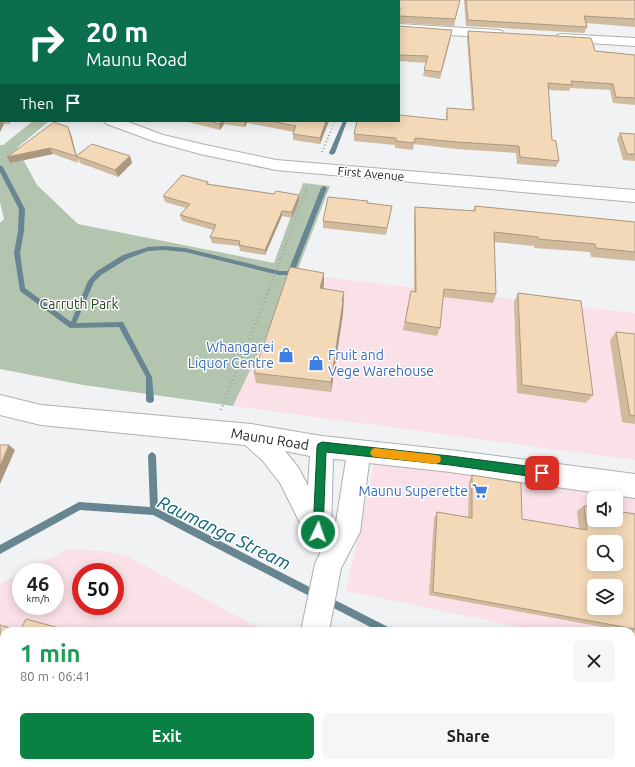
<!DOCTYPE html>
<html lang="en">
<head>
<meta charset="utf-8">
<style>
	:root { --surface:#fff; --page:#f6f6f6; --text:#222; --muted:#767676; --accent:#0b8043 }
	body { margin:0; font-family:Ubuntu,sans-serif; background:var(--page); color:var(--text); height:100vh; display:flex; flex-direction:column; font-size:15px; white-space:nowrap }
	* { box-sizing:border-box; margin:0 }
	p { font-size:13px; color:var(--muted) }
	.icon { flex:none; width:22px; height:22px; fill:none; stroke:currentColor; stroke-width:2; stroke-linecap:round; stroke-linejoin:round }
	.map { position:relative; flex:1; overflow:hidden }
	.details { position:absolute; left:0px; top:627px; width:635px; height:140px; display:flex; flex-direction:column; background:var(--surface); border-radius:12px 12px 0 0; box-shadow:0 2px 10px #0003 }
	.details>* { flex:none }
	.banner { position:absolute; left:0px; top:0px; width:400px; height:122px; box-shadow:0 2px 10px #0003; background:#0b6e4f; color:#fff; overflow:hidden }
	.buttons { position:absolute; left:587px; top:491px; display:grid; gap:8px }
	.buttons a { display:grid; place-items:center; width:36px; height:36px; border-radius:6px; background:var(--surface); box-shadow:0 2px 10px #0003; font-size:20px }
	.speed { position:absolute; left:12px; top:563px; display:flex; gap:8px; font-size:20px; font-weight:700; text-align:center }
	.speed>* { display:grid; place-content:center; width:52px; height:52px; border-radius:50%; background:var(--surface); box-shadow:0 2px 10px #0003; line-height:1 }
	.speed small { font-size:10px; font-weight:400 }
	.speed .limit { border:6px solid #d22; background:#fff; color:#111 }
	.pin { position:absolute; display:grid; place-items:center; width:34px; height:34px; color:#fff; margin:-17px; border-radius:8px; box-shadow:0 2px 6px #0006 }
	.me { position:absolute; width:44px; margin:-22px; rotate:3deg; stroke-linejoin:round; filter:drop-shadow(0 0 3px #0008) }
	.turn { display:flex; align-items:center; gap:14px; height:84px; padding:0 20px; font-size:18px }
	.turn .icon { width:52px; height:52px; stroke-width:2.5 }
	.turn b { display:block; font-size:28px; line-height:34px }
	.then { display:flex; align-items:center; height:38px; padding:0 20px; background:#0003; gap:8px; font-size:15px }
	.round { display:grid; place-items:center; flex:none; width:42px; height:42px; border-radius:6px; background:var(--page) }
	.overview { display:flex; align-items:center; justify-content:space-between; height:68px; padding:0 20px }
	h1 { font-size:24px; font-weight:700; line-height:30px; color:#1e9e55 }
	.cta { display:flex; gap:8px; margin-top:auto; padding:8px 20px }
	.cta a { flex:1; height:46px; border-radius:6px; background:var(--accent); color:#fff; font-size:16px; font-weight:700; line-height:46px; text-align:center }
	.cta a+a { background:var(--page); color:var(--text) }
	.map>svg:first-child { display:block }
	.commercial { fill:#fae0e7; fill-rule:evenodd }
	.green { fill:#b3c5af }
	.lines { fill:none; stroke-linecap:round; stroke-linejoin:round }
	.stream { fill:#678692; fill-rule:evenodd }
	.street-casing { stroke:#aeb0b1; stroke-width:2 }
	.secondary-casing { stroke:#aeb0b1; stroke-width:2 }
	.path-far2 { stroke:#a1a2a3; stroke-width:1.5; stroke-dasharray:0.5 2; stroke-linecap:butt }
	.path-far1 { stroke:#a1a2a3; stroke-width:2; stroke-dasharray:1 2.5; stroke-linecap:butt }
	.path { stroke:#a1a2a3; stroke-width:2.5; stroke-dasharray:1 3; stroke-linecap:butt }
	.street { fill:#fff; fill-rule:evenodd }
	.secondary { fill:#fff; fill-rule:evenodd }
	.wall { fill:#d1bb9e }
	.shaded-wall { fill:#aa9881 }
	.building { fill:#f3d9b8; stroke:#aa9881; fill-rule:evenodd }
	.route { fill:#0b8043; stroke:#07532c }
	.slow { fill:#f59e0b }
	.labels { text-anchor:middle; stroke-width:3; stroke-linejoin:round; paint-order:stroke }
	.far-street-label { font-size:12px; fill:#222323; stroke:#fff }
	.park-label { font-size:14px; fill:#26491c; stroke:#fff }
	.shop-label { font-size:14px; fill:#366cbe; stroke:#fff; text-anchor:end }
	.street-label { font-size:14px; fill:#222323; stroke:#fff }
	.near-water-label { font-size:18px; font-style:italic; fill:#086178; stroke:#fff }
</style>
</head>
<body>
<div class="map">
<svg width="635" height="767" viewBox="0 0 635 767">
	<rect width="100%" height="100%" fill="#f1f2f3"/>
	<path class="commercial" d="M296,274l339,39v147l-402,-54z
		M376,453l259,37v161l-4,-1v-19h-92l-193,-40zM594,498h22v22h-22zM594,542h22v22h-22zM594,586h22v22h-22z
		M68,549l34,2 25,5 137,75h-260v132h232l-1,4h-235v-183l21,-11v33h34v-34h-32zM81,572h34v34h-34z
		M307,763h230l8,4h-239z"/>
	<path class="green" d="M33,121h16l-32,27 20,37 41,39 196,39 29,-80 27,3 -34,88 -63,132 -150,-21 -83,-16v-146l4,-4 -4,-17v-57h3z"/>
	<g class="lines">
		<path class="stream" d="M389,0h4v1h-4z
			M343,121h4l-12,32 -3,2 -2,-1 -1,-1z
			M0,165l3,2 22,42 -1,22 -4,22 5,35 46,34 17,-41 9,-10 26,-16 25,-8 15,-1 22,2 94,23h9l1,-2 32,-81 3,-2 3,2 -32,82 -4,5h-12l-94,-23 -22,-2 -15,1 -21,8 -26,16 -7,7 -18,41 47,-1 29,55 2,23 -1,2 -3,1 -3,-1 -1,-2v-23l-27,-50 -49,1 -50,-37 -6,-38 4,-22 1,-22 -19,-37z
			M152,452l3,2 1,2 2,53 163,84 1,3 -1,3 -3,1 -3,-1 -162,-84 -73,-5 -80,44v-9l79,-43 71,5 -2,-51 1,-2z
			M327,596l63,32 2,3h-14l-54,-28 -1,-3 1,-3z
			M631,746l4,2v10l-4,-2z"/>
		<defs>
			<path id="street" d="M177,0h15l1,1h-15z
				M399,24l99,6 4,1 2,3 -2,3 -4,1 -99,-6z
				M562,34l73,4v8l-78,-5 -1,-3 1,-3z
				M0,77h1v9h-1z
				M104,121h22l37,14 38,9 75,16 359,30v12l-359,-32 -76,-16 -47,-13 -46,-17z"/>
			<path id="secondary" d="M0,395l41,10 210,19 71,12 128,14 185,24v24l-185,-26 -81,-9 -9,69 -19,36 -12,63h-28l14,-67 11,-23 -8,4 -9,-4 -29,-58 -17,-22 -18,-16 -204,-20 -41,-10zM285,451l25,5 -2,30 -10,-19zM333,459l13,1 -11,68 -7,11 3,-7z
				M268,763h32l-1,4h-32z"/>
		</defs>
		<use href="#street" class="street-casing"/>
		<use href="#secondary" class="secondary-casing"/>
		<path class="path-far2" d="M332,127l3,-6"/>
		<path class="path-far1" d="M322,152l11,-26
			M269,290l39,-105"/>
		<path class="path" d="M221,410l48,-121"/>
		<use href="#street" class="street"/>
		<use href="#secondary" class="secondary"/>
	</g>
	<path class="wall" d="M14,0h93l3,1h-86z
		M310,0h68l-1,1h-60z
		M393,0h67l-6,26 -55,-3v-22h-6z
		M464,0h171v27l-49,-4 1,4 -3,6 -118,-7z
		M399,26l52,11 -11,42 -17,-3 3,-13 -27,-2z
		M468,31l127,20 40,4v50l-22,-2 -3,-13 -40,-2 -1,3 -21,-1 4,50 7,21 -3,6 -39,-3 -1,-11 -60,-4 -42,-5 -1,6 -18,-2v-3l-41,-4v-7l92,-14v-5l1,-7 25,2 -5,-72z
		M0,100h1v21h9v3h-6l-4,8z
		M184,121h145l-9,23 -27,-4v-6l1,-2 -47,-9 -2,4 -21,-3 -4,6z
		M620,133l15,1v27l-12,-1 -6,-21z
		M71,134l6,22h53l2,7 -14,14 -38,-14 -3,-5 1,5 -25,-9 -43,9 -3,-6z
		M208,182l1,2 65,10 25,1v6l-7,17 -10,-2 -17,39 -25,-4 -1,-5 -27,-3 -2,-6 3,-7 -31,-9 -2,-6 6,-7 -21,-6 -2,-6z
		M367,203l25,3 -6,29 -63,-7v-7z
		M475,206l160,16v39l-44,-4 -1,-5 -56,-4v-2l-40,-4 2,52 -3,9 -50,-6 -3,31 -3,8 -34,-6 8,-39h3v-75l1,-9 58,4z
		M324,285l-1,3 21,4 -1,22 -12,78 -75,-9 -2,-10z
		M518,293l75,102 -7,8 -69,-10 -3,-91z
		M616,332l19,2v90l-13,-2 -12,-82z
		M472,475l50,44 57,10 -2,-18 7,-5 51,8v119l-4,-1v-1h-7l-195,-36 5,-77 3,-6 31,6 1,-37z"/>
	<path class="shaded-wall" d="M0,117l1,4h1l2,3 -4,8z
		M221,121h3v3l-4,6 -1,-6z
		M244,121h3v2l-2,4z
		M326,121h3l-9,23v-6z
		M68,127l3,7 7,29 -2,-7z
		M50,148l3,6 -43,9 -3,-6z
		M130,156l2,7 -14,14 -3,-7z
		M299,195v6l-7,17v-6z
		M282,211v5l-17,39v-5z
		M324,273v12l-4,15v-12z
		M344,292l-1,22 -12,78v-10l11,-81z
		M9,445l6,5 -15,34v-18z
		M0,725l4,1v4l-4,-1z
		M107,763h14l13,4h-14z"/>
	<path class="building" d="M51,0h56l3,1h-61z
		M340,0h36l-1,1h-29z
		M393,0h67l-5,19 -56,-3 1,-8h-1v-7h-6z
		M466,0h169v19l-51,-3 3,11 -119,-7z
		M399,26l53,4 -11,42 -17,-2 4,-14 -29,-1z
		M0,28h1v19l-1,-1z
		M468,31l123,7 4,13 40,4v43l-19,-1 -3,-13 -42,-3 1,4 -24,-2 4,57 4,1 3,20 -39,-4 -1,-11 -62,-4 -42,-4 -1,5 -18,-2v-3l-42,-4 3,-13h42v-6l48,5v-12l27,2z
		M0,100h1v17h-1z
		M209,121h12l-2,3z
		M270,121h56l-6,17 -27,-4 3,-8z
		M54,122l14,5 8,29 -26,-8 -43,9z
		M620,133l15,1v20h-8z
		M92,144l38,12 -15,14 -39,-14z
		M182,175l26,7 -2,2 68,10 2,-3 23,4 -7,17 -10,-1 -17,39 -26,-5 1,-4 -30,-4 6,-12 -36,-10 10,-11 -27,-8z
		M328,197l40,4 -1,2 25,3 -5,22 -64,-7z
		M475,206l160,16v30l-39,-4 -1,-4 -57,-5v-2l-44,-5 2,62 -52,-5 -4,39 -35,-6 6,-31 5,1 -1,-85 60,4z
		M290,267l34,6 -4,15 24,4 -2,9 1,1 -12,80 -77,-9z
		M518,293l63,8 12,94 -71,-10z
		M616,332l19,2v82l-5,-1z
		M0,445h9l-9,21z
		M472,475l49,8 1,36 65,11 -3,-24 10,1v13h22v-9l19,3v115l-202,-37 4,-80 35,6zM594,542h22v22h-22zM594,586h22v22h-22z
		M26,619l44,12h-66v55l-4,-1v-60l20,6z
		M0,729l4,1v33h103l13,4h-120z"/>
	<path class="route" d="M322,442l128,14 92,12 4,2 1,3 -1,4 -4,1 -92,-13 -124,-13 -3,80 -1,4 -4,1 -4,-1 -1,-4 4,-85 1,-3z"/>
	<path class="slow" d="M375,448l61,7 4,1 1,3 -1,3 -4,2 -61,-7 -3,-1 -2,-3 2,-4z"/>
	<defs>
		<symbol id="shop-bare" viewBox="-9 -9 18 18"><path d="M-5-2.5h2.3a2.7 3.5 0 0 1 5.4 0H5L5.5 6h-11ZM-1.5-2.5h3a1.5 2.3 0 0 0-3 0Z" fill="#3f7fe0" stroke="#fff" stroke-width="2.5" paint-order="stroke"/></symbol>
		<symbol id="supermarket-bare" viewBox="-9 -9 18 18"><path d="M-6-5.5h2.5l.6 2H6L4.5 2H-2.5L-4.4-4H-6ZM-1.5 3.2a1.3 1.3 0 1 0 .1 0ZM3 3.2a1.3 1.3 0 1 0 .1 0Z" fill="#3f7fe0" stroke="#fff" stroke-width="2.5" paint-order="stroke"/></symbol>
	</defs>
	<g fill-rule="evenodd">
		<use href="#shop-bare" x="275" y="344" width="22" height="22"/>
		<use href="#shop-bare" x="305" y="352" width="22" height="22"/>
		<use href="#supermarket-bare" x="469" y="480" width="22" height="22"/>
	</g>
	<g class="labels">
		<g class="far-street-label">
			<text transform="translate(371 174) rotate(5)" y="4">First Avenue</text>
		</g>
		<g class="park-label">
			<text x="79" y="309">Carruth Park</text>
		</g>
		<g class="shop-label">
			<text x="274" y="352">Whangarei<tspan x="274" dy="16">Liquor Centre</tspan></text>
			<text x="328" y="360" text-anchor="start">Fruit and<tspan x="328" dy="16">Vege Warehouse</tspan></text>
			<text x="468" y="496">Maunu Superette</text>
		</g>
		<g class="street-label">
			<text transform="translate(270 439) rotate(9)" y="5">Maunu Road</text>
		</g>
		<g class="near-water-label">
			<text transform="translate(224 533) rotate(26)" y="6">Raumanga Stream</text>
		</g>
	</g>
</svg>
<div class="buttons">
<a><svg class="icon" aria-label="sound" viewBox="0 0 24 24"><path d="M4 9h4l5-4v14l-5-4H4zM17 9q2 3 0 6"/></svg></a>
<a><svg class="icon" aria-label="search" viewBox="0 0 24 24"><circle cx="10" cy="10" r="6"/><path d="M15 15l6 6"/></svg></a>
<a><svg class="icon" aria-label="layers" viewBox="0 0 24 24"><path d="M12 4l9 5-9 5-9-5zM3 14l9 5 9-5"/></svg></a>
</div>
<div class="speed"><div>46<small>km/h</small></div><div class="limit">50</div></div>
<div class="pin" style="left:542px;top:473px;background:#d93025"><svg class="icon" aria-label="arrive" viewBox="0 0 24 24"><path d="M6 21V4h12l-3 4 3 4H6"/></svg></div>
<svg class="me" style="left:318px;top:532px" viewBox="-20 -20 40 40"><circle r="17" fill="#0b8043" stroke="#fff" stroke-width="3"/><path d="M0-11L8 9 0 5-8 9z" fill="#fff"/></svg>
<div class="banner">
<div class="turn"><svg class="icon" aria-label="right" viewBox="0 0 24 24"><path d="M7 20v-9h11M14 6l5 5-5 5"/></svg><div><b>20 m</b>Maunu Road</div></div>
<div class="then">Then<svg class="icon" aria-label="arrive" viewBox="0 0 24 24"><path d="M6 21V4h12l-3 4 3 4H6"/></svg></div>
</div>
<section class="details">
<div class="overview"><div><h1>1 min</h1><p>80 m · 06:41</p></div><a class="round"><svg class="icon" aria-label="close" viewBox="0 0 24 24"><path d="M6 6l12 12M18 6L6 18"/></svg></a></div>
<div class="cta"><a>Exit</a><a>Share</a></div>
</section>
</div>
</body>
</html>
